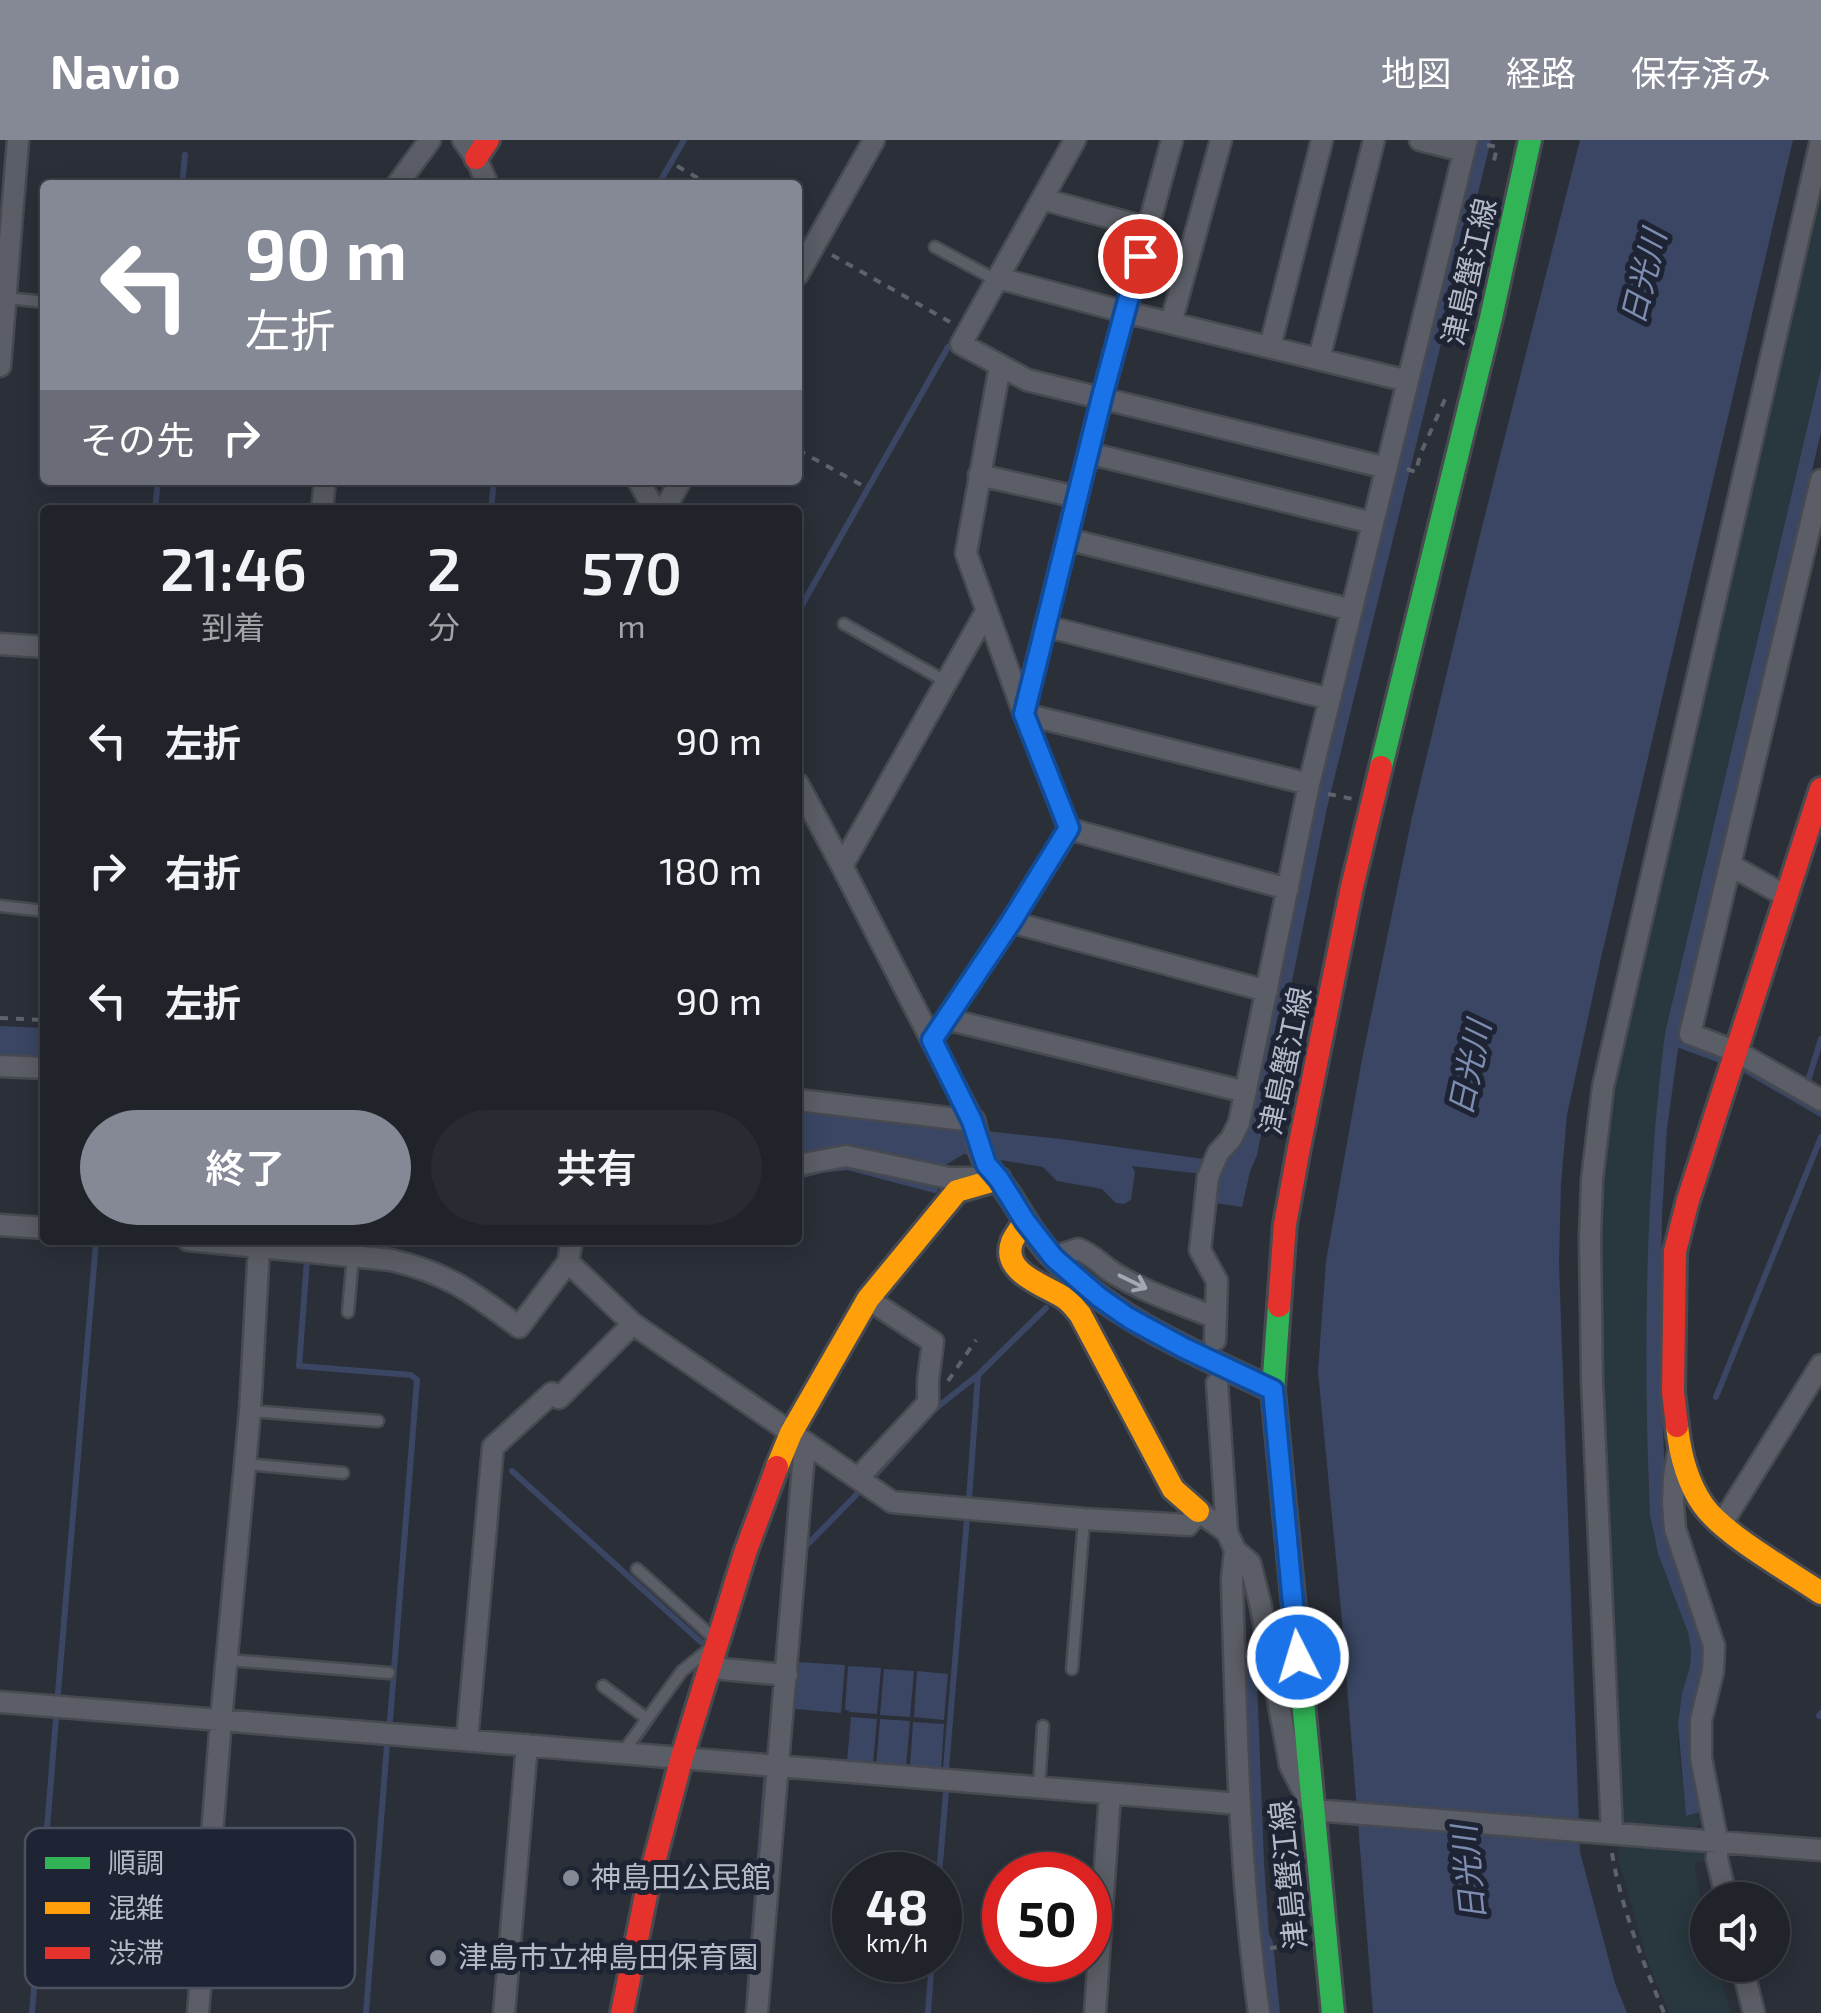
<!DOCTYPE html>
<html lang="ja">
<head>
<meta charset="utf-8">
<style>
	:root { --surface:#20232a; --page:#282b32; --text:#f1f3f6; --muted:#a2a4a8; --line:#3d4047; --accent:#858996 }
	body { margin:0; font-family:"Exo 2","Noto Sans JP",sans-serif; background:var(--page); color:var(--text); height:100vh; display:flex; flex-direction:column; font-size:38px; white-space:nowrap }
	* { box-sizing:border-box; margin:0 }
	p { font-size:32px; color:var(--muted) }
	.icon { flex:none; width:55px; height:55px; fill:none; stroke:currentColor; stroke-width:2; stroke-linecap:round; stroke-linejoin:round }
	.map { position:relative; flex:1; overflow:hidden }
	.drawer { position:absolute; left:40px; top:365px; width:762px; height:740px; display:flex; flex-direction:column; background:var(--surface); border-radius:10px; box-shadow:0 5px 25px #0003,0 0 0 2px var(--line) }
	.drawer>* { flex:none }
	.banner { position:absolute; left:40px; top:40px; width:762px; height:305px; border-radius:10px; box-shadow:0 5px 25px #0003,0 0 0 2px var(--line); background:#858996; color:#fff; overflow:hidden }
	.controls { position:absolute; left:1690px; top:1742px; display:grid; gap:20px }
	.controls a { display:grid; place-items:center; width:100px; height:100px; border-radius:50%; background:var(--surface); box-shadow:0 5px 25px #0003,0 0 0 2px var(--line); font-size:50px }
	.speed { position:absolute; left:832px; top:1712px; display:flex; gap:20px; font-size:50px; font-weight:700; text-align:center }
	.speed>* { display:grid; place-content:center; width:130px; height:130px; border-radius:50%; background:var(--surface); box-shadow:0 5px 25px #0003,0 0 0 2px var(--line); line-height:1 }
	.speed small { font-size:25px; font-weight:400 }
	.speed .limit { border:15px solid #d22; background:#fff; color:#111 }
	.pin { position:absolute; display:grid; place-items:center; width:85px; height:85px; color:#fff; margin:-42px; border:5px solid #fff; border-radius:50%; box-shadow:0 2px 10px #0007 }
	.me { position:absolute; width:110px; margin:-55px; rotate:355deg; stroke-linejoin:round; filter:drop-shadow(0 0 8px #0008) }
	.turn { display:flex; align-items:center; gap:35px; height:210px; padding:0 40px; font-size:45px }
	.turn .icon { width:130px; height:130px; stroke-width:2.5 }
	.turn b { display:block; font-size:70px; line-height:85px }
	.then { display:flex; align-items:center; height:95px; padding:0 40px; background:#0003; gap:20px; font-size:38px }
	.eta { display:flex; justify-content:space-evenly; align-items:center; height:170px; text-align:center }
	.eta b { font-size:60px; font-weight:600; line-height:70px }
	.action { display:flex; gap:20px; margin-top:auto; padding:20px 40px }
	.action a { flex:1; height:115px; border-radius:60px; background:var(--accent); color:#fff; font-size:40px; font-weight:600; line-height:115px; text-align:center }
	.action a+a { background:var(--page); color:var(--text) }
	ul { padding:0; list-style:none }
	li { display:flex; align-items:center; gap:30px; height:130px; padding:0 40px }
	li div { flex:1 }
	li b { display:block; font-size:38px }
	li em { font-style:normal }
	header { display:flex; align-items:center; gap:60px; box-sizing:border-box; height:140px; padding:0 50px; background:var(--accent); color:#fff }
	header strong { font-size:48px }
	nav { display:flex; gap:55px; margin-inline-start:auto; font-size:35px }
	.map>svg:first-child { display:block }
	.green { fill:#28383e }
	.water { fill:#3a4663 }
	.lines { fill:none; stroke-linecap:round; stroke-linejoin:round }
	.stream { stroke:#3a4663; stroke-width:6 }
	.lane-casing { stroke:#474a51; stroke-width:15 }
	.street-casing { stroke:#474a51; stroke-width:25 }
	.fast-casing { stroke:#474a51; stroke-width:28 }
	.slow-casing { stroke:#474a51; stroke-width:28 }
	.jam-casing { stroke:#474a51; stroke-width:28 }
	.path { stroke:#5e626a; stroke-width:4; stroke-dasharray:8 8; stroke-linecap:butt }
	.lane { stroke:#5b5e66; stroke-width:10 }
	.street { stroke:#5b5e66; stroke-width:20 }
	.fast { stroke:#30b455; stroke-width:22 }
	.slow { stroke:#ff9f0a; stroke-width:22 }
	.jam { stroke:#e5322d; stroke-width:22 }
	.oneway { stroke:#a3a8b5 }
	.route-casing { stroke:#114b97; stroke-width:25 }
	.route { stroke:#1a73e8; stroke-width:18 }
	.poi-dot { fill:#858996; stroke:#1e2433; stroke-width:4 }
	.labels { text-anchor:middle; stroke-width:10; stroke-linejoin:round; paint-order:stroke }
	.street-label { font-size:30px; fill:#b5bac9; stroke:#1e2433 }
	.poi-label { font-size:30px; fill:#b5bac9; stroke:#1e2433; text-anchor:start }
	.water-label { font-size:32px; font-style:italic; fill:#7d8db0; stroke:#1e2433 }
	.key { fill:#1e2433; stroke:#4b5160; stroke-width:2.5 }
	.key-label { font-size:28px; fill:#b5bac9 }
</style>
</head>
<body>
<header>
<strong>Navio</strong>
<nav><a>地図</a><a>経路</a><a>保存済み</a></nav>
</header>
<div class="map">
<svg width="1821" height="1873" viewBox="0 0 1821 1873">
	<rect width="100%" height="100%" fill="#2b2f38"/>
	<path class="green" d="M1821,22v207l-156,664 -17,438c1,28 2,56 10,83 9,31 31,62 33,94 2,26 -12,50 -13,76 -1,30 6,62 8,92l15,-4 3,9 -13,10 -57,-3 -12,-9 -7,-48 -18,-382 3,-245z
		M1631,1700l80,7 -1,12 -16,4 13,66 1,36h9l14,48h-62l-22,-54 -29,-101 -1,-9z"/>
	<path class="water" d="M1475,0h16l-164,668 -70,347 -7,17 -8,35 -27,-4 4,-27 -87,-10 3,6 -4,28 -7,4 -8,-1 -14,-14 -45,-8 -14,-14 -79,-13 -22,13 -95,-20 -49,8v-44l263,28 164,23 15,-14 10,-26 61,-315z
		M1580,0h213l-192,818 -34,157 -6,70 -2,79 21,588 35,131 12,30h-254l-31,-392 -24,-250 8,-110 36,-202 50,-242 69,-286z
		M1821,229v63l-143,617 -11,80 -5,87 -2,151 5,108 41,177 -12,88 7,72 -15,4 -8,-92 4,-31 8,-26 1,-18 -3,-17 -30,-78 -8,-39c-7,-161 -5,-322 15,-482z
		M0,886l45,2v30l-45,-2z
		M1242,1516h14l8,206 5,72 4,8 7,71h-14l-14,-113z
		M799,1522l46,3 -4,48 -46,-4z
		M848,1526l33,2 -4,46 -27,-2 -5,-3z
		M884,1529l30,2 -4,46 -30,-2z
		M917,1531l31,3 -4,46 -30,-3z
		M851,1577l26,2 -4,46 -26,-3z
		M880,1579l30,2 -4,46 -30,-2z
		M913,1582l31,2 -3,46 -31,-3z"/>
	<g class="lines">
		<path class="stream" d="M182,45l3,-30
			M658,45l26,-45
			M155,370l3,-30
			M491,370l3,-30
			M798,472l150,-265
			M798,694l1,-22
			M1674,903l49,18
			M1740,927l81,47
			M1808,941l13,-42
			M829,1029l19,-2 87,23
			M803,1035l14,-4
			M318,1102v-2
			M307,1120l-8,106 112,9 6,5 -27,340
			M1716,1257l105,-260
			M512,1331l189,171
			M873,1338l62,-69 44,-35 67,-66
			M969,1359l9,-124
			M808,1404l54,-55
			M58,1553l38,-451
			M1819,1576l2,-3
			M638,1601l22,-32
			M946,1629l21,-251
			M939,1735l7,-84
			M749,1853l17,-213
			M32,1873l24,-295
			M366,1873l21,-269
			M928,1873l4,-53"/>
		<defs>
			<path id="lane" d="M935,107l61,33
				M6,158l39,4
				M844,484l103,58
				M0,766l45,5
				M348,1172l5,-56
				M250,1271l128,10
				M245,1324l98,9
				M637,1429l79,71
				M228,1520l161,13
				M1072,1529l12,-150
				M603,1546l43,32
				M623,1612l59,-81 26,-21
				M1039,1648l4,-62"/>
			<path id="street" d="M463,0l13,18 12,27
				M1075,0l-114,204 66,36 360,88
				M1420,0l44,11
				M397,45l33,-45
				M1042,59l106,29
				M798,134l76,-134
				M998,138l127,34 283,69
				M1171,183l50,-183
				M1270,207l52,-207
				M1319,219l55,-219
				M0,226l18,-226
				M1088,313l285,70
				M979,335l98,22
				M638,340l17,30
				M1821,340l-131,554 47,18 84,48
				M322,370l3,-30
				M664,370l17,-30
				M1067,399l285,71
				M1045,486l285,73
				M0,504l45,3
				M1024,572l78,-315 70,-257
				M1024,574l285,70
				M798,644l44,82 131,255
				M1069,689l219,60
				M1730,725l56,31
				M842,726l144,-254
				M1011,782l256,69
				M946,879l300,73
				M932,900l79,-118 58,-93 -45,-115 -58,-161 34,-187
				M0,926l45,2
				M798,960l175,21
				M798,1025l48,-9 103,22h29
				M0,1085l45,3
				M188,1100l203,20c57,13 82,33 128,67l49,-65 4,-22
				M1054,1117l24,-8c14,5 22,15 34,23 31,20 70,32 104,46
				M568,1122l65,62 259,178 192,17 104,6 10,-14 29,21 8,18 15,13 11,44 29,158 23,45 508,40
				M1215,1200l2,-59 -17,-31 8,-73 10,-24 13,-14 8,-16 70,-339 158,-644
				M1217,1243l10,149
				M1678,1313l-4,24 -1,26 2,26 39,117 -1,25 -12,49v38l16,82v19l10,41
				M858,1338l70,-75v-22l5,-39 -65,-43
				M1721,1385l100,-160
				M1235,1410l-3,29c4,144 7,291 27,434
				M711,1528l76,7
				M0,1562l1240,102
				M467,1600l26,-293 59,-54 7,5 74,-74
				M1612,1693l-20,-453 -2,-142 2,-58 11,-93 218,-947
				M1742,1825l12,48
				M198,1873l23,-293 29,-309 9,-165
				M504,1873l23,-268
				M757,1873l48,-571
				M1095,1873l15,-219"/>
			<path id="fast" d="M1381,627l110,-449 39,-178
				M1279,1166l-6,84 60,623"/>
			<path id="slow" d="M1025,1081c-4,7 -10,14 -13,21 -11,30 32,43 51,55 7,4 11,10 17,17l93,175 25,22
				M1677,1286c3,28 10,56 26,79 21,30 86,66 118,88
				M777,1327l14,-34 77,-134 89,-108 42,-12"/>
			<path id="jam" d="M476,18l12,-18
				M973,981c4,15 6,31 14,44 7,11 16,20 23,31 14,22 27,45 45,63 60,61 142,95 218,131
				M1279,1166l6,-82 14,-76 53,-261 29,-120
				M1677,1286l-4,-34 2,-141 13,-51 133,-411
				M622,1873l26,-128 34,-128 63,-204 32,-86"/>
		</defs>
		<use href="#lane" class="lane-casing"/>
		<use href="#street" class="street-casing"/>
		<use href="#fast" class="fast-casing"/>
		<use href="#slow" class="slow-casing"/>
		<use href="#jam" class="jam-casing"/>
		<path class="path" d="M1487,5l10,2 -3,14 6,2
			M677,26l33,19
			M832,115l118,67
			M798,310l67,37
			M1407,329l9,3 4,-17 26,-58
			M1328,654l25,5
			M0,878l45,2
			M948,1241l28,-41
			M1612,1713c9,55 31,108 52,160
			M1270,1808l35,-3"/>
		<use href="#lane" class="lane"/>
		<use href="#street" class="street"/>
		<use href="#fast" class="fast"/>
		<use href="#slow" class="slow"/>
		<use href="#jam" class="jam"/>
	</g>
	<defs><path id="oneway-shaft" d="M-6 0H5M1.5-3L5.5 0L1.5 3" fill="none" stroke-width="1.6" stroke-linecap="round" stroke-linejoin="round" transform="scale(2.5)"/></defs>
	<use class="oneway" href="#oneway-shaft" transform="translate(1133 1142) rotate(26)"/>
	<g class="lines">
		<defs>
			<path id="route" d="M1140,116l-38,141 -78,317 45,114 -58,94 -79,118 40,81 14,43 13,15 26,42 29,37 45,39 30,21 55,30 89,42 25,267"/>
		</defs>
		<use href="#route" class="route-casing"/>
		<use href="#route" class="route"/>
	</g>
	<g class="poi-dot">
		<circle cx="571" cy="1738" r="10"/>
		<circle cx="438" cy="1818" r="10"/>
	</g>
	<g class="labels">
		<g class="street-label">
			<text transform="translate(1470 132) rotate(-77)" y="10">津島蟹江線</text>
			<text transform="translate(1286 921) rotate(-78)" y="10">津島蟹江線</text>
			<text transform="translate(1289 1735) rotate(-96)" y="10">津島蟹江線</text>
		</g>
		<g class="poi-label">
			<text x="591" y="1748">神島田公民館</text>
			<text x="458" y="1828">津島市立神島田保育園</text>
		</g>
		<g class="water-label">
			<text transform="translate(1644 137) rotate(-76)" y="11">日光川</text>
			<text transform="translate(1470 928) rotate(-78)" y="11">日光川</text>
			<text transform="translate(1469 1733) rotate(-96)" y="11">日光川</text>
		</g>
	</g>
	<rect x="25" y="1688" width="330" height="160" rx="15" class="key"/>
	<rect x="45" y="1717" width="45" height="12" fill="#30b455"/>
	<rect x="45" y="1762" width="45" height="12" fill="#ff9f0a"/>
	<rect x="45" y="1807" width="45" height="12" fill="#e5322d"/>
	<g class="key-label">
		<text x="108" y="1733">順調</text>
		<text x="108" y="1778">混雑</text>
		<text x="108" y="1823">渋滞</text>
	</g>
</svg>
<div class="controls">
<a><svg class="icon" aria-label="sound" viewBox="0 0 24 24"><path d="M4 9h4l5-4v14l-5-4H4zM17 9q2 3 0 6"/></svg></a>
</div>
<div class="speed"><div>48<small>km/h</small></div><div class="limit">50</div></div>
<div class="pin" style="left:1140px;top:116px;background:#d93025"><svg class="icon" aria-label="arrive" viewBox="0 0 24 24"><path d="M6 21V4h12l-3 4 3 4H6"/></svg></div>
<svg class="me" style="left:1298px;top:1517px" viewBox="-20 -20 40 40"><circle r="17" fill="#1a73e8" stroke="#fff" stroke-width="3"/><path d="M0-11L8 9 0 5-8 9z" fill="#fff"/></svg>
<div class="banner">
<div class="turn"><svg class="icon" aria-label="left" viewBox="0 0 24 24"><path d="M17 20v-9H6M10 6l-5 5 5 5"/></svg><div><b>90 m</b>左折</div></div>
<div class="then">その先<svg class="icon" aria-label="right" viewBox="0 0 24 24"><path d="M7 20v-9h11M14 6l5 5-5 5"/></svg></div>
</div>
<section class="drawer">
<div class="eta">
<div><b>21:46</b><p>到着</p></div>
<div><b>2</b><p>分</p></div>
<div><b>570</b><p>m</p></div>
</div>
<ul>
<li><svg class="icon" aria-label="left" viewBox="0 0 24 24"><path d="M17 20v-9H6M10 6l-5 5 5 5"/></svg><div><b>左折</b></div><em>90 m</em></li>
<li><svg class="icon" aria-label="right" viewBox="0 0 24 24"><path d="M7 20v-9h11M14 6l5 5-5 5"/></svg><div><b>右折</b></div><em>180 m</em></li>
<li><svg class="icon" aria-label="left" viewBox="0 0 24 24"><path d="M17 20v-9H6M10 6l-5 5 5 5"/></svg><div><b>左折</b></div><em>90 m</em></li>
</ul>
<div class="action"><a>終了</a><a>共有</a></div>
</section>
</div>
</body>
</html>
